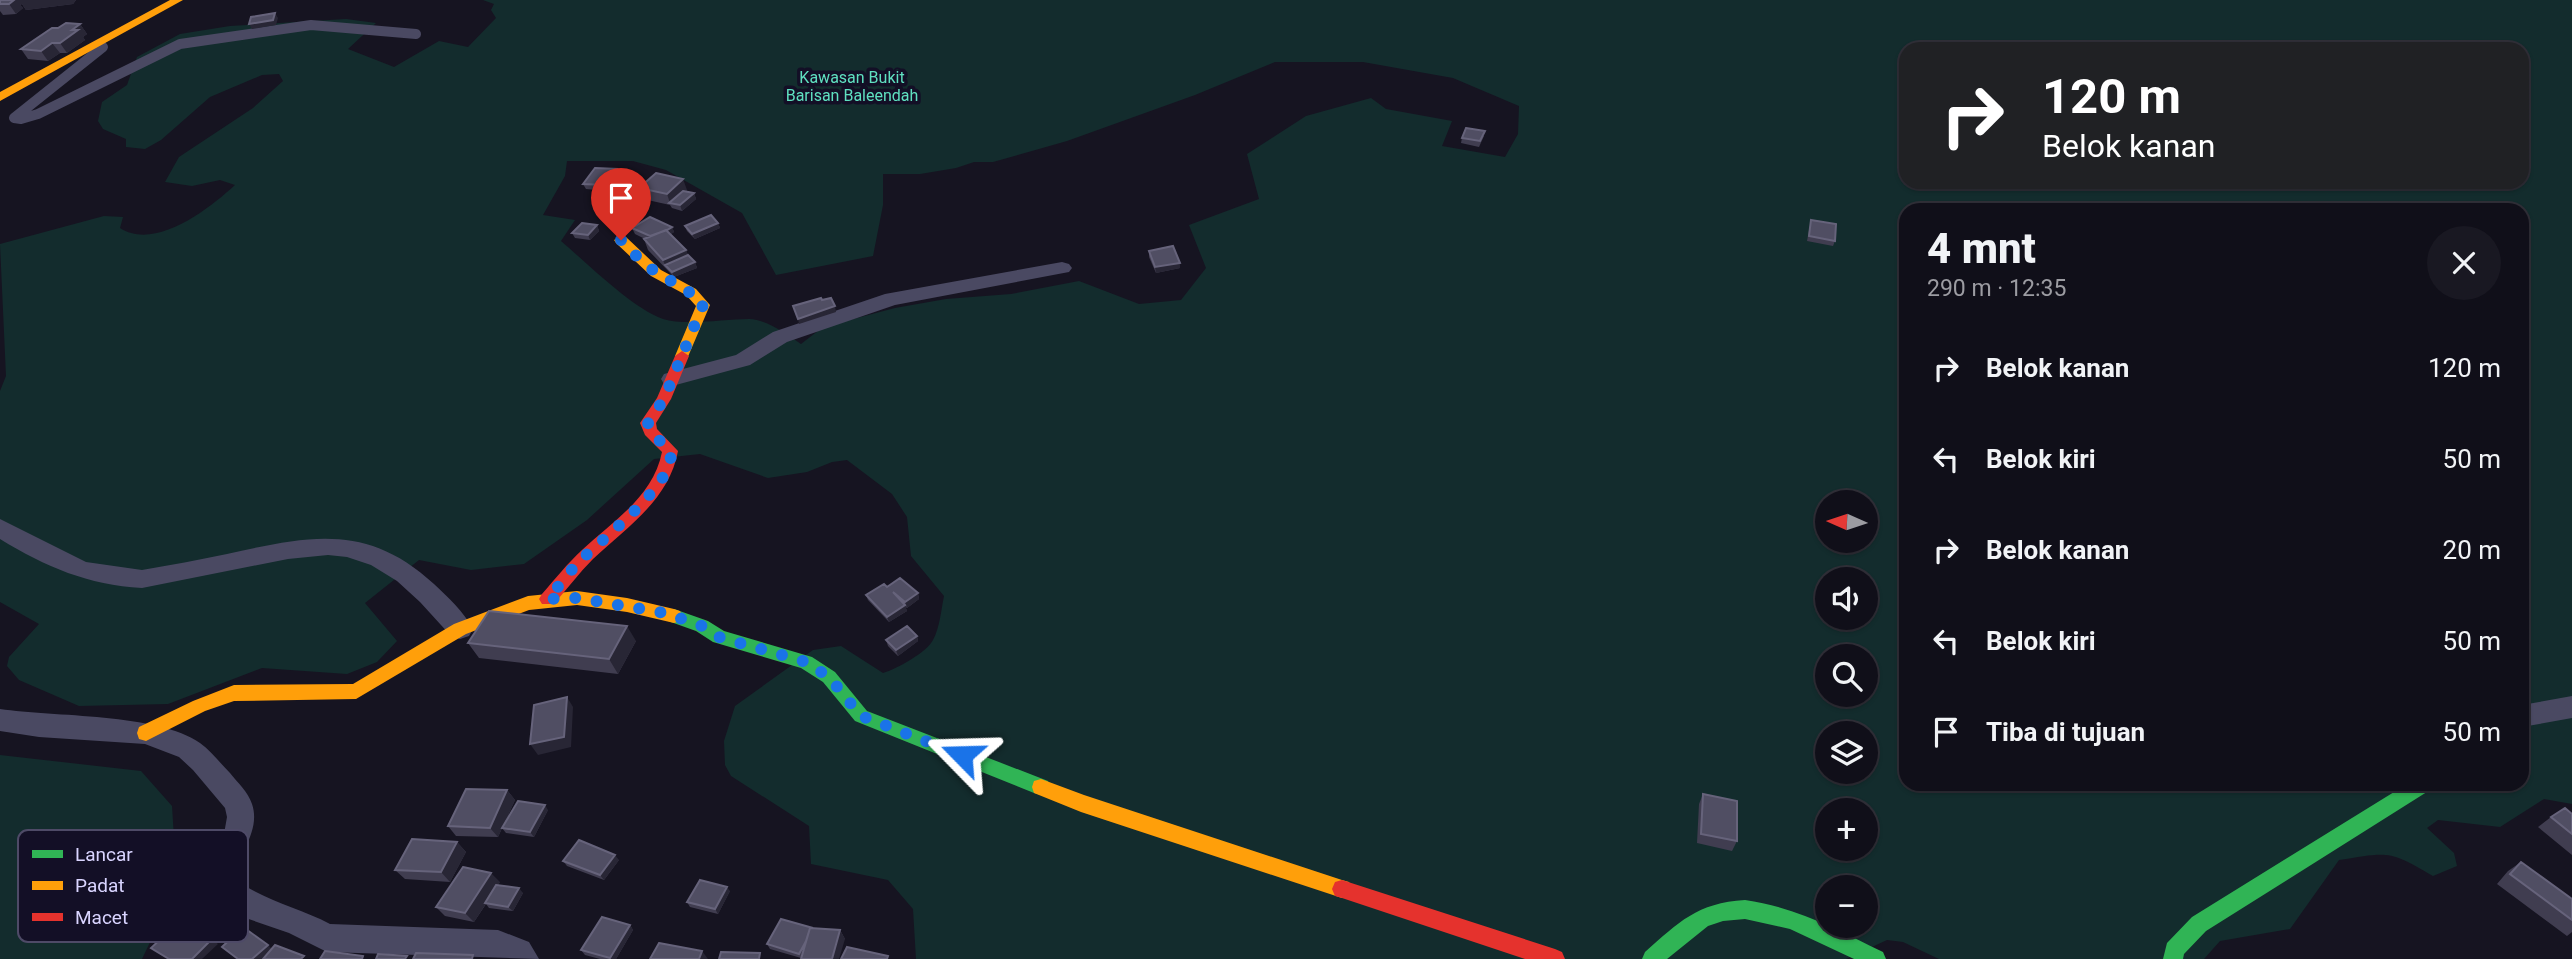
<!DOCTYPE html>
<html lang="id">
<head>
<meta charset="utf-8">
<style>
	:root { --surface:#100f19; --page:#191822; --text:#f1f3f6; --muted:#9c9ca2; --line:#302f38 }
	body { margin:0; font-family:Roboto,sans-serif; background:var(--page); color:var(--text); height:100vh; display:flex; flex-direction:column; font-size:26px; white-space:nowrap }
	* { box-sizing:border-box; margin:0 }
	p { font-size:23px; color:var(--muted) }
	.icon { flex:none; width:38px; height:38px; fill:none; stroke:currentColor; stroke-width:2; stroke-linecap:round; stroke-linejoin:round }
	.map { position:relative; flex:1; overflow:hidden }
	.drawer { position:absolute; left:1899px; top:203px; width:630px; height:588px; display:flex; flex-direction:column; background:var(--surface); border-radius:21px; box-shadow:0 2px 5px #0004,0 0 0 2px var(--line) }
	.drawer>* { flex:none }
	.guide { position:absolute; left:1899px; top:42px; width:630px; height:147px; border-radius:21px; box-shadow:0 2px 5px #0004,0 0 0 2px var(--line); background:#202124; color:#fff; overflow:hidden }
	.needle { width:46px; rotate:273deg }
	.buttons { position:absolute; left:1815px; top:490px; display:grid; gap:14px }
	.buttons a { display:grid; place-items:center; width:63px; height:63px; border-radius:50%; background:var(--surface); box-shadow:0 2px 5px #0004,0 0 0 2px var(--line); font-size:35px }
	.pin { position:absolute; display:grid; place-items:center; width:60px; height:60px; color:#fff; margin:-72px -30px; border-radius:50% 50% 50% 0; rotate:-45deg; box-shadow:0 0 7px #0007 }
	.pin .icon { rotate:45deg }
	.me { position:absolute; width:77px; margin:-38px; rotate:292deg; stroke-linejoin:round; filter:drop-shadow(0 0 5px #0008) }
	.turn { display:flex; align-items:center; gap:24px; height:147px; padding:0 28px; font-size:32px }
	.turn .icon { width:91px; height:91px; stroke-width:2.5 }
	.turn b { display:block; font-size:49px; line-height:60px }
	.round { display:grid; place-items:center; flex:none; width:74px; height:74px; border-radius:37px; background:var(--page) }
	.head { display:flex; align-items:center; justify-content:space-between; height:119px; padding:0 28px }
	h1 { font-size:42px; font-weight:800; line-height:52px }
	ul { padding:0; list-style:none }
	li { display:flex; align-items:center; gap:21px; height:91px; padding:0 28px }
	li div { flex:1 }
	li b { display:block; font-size:26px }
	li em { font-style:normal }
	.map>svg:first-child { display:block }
	.green { fill:#132c2d; fill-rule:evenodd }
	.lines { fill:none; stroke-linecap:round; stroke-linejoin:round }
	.lane { stroke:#4a4962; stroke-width:10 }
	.street { fill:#4a4962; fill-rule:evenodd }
	.fast { fill:#30b455; fill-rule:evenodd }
	.slow { fill:#ff9f0a; fill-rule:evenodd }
	.jam { fill:#e5322d; fill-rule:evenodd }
	.wall { fill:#403d50 }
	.shaded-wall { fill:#282635 }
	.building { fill:#504e63; stroke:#66637b; stroke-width:2 }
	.route { stroke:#1a73e8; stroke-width:12; stroke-dasharray:0 21.6 }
	.labels { text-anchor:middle; stroke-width:7; stroke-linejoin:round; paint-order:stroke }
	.far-park-label { font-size:16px; fill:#5fe0c0; stroke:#130f26 }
	.key { fill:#130f26; stroke:#4e4a67; stroke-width:2 }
	.key-label { font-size:19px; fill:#d9d4ff }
</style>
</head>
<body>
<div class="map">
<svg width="2572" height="959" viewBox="0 0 2572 959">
	<rect width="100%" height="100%" fill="#161421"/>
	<path class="green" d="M483,0h2089v804l-28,-5 -44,28 -62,-7 -11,8 27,25 3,13 -24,10c-44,-26 -44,-24 -94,-16l-49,69 -70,12 -16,18h-265l-36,-17 -16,-2 -41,19h-930l-3,-50 -25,-29 -77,-16 -2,-38 -78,-50 -6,-11 -1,-24 11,-35 78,-56 28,-4 42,27c14,-4 44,-21 50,-33 7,-13 8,-30 11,-44l-33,-40 -4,-39 -15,-23 -45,-34 -15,2 -25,10 -39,6 -68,-24 -46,5 -67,61 -63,44 -53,6 -52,-10 -54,43 32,38 -20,21 -30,12 -85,-6 -94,36 -89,2 -60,-26 -12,-14 2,-9 30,-33 -39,-22v-211l6,-15 -6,-132 104,-28 19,1 -3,11c35,23 89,-19 115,-43l-15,-5 -28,6 -27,-4 14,-25 74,-49 30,-27 -4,-7 -17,1 -52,22 -49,43 -16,9 -19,-2v-8l-23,-10 -5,-8 4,-19 25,-17 10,-28 43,-23 50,-8 116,-7 30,4 -28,26 46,18 45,-26 29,6 28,-29 -5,-8 3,-6zM1906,49h616v133h-616zM1275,62h88l90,16 66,28 -1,28 -13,23 -63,-11 10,-25 -66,-12 -15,-11 -65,18 -59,38 12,45 -70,26 17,43 -25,32 -42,4 -60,-23 -68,13 -65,5 -51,9 -72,19 -22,17c-15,-10 -33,-24 -52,-25 -24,0 -64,7 -86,0 -31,-11 -75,-55 -102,-78l14,-21 -32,-5 22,-39 2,-15h66l33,9 76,43 34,62 97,-19 10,-51v-31h37l36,-6 18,-6h19l74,-21 128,-46zM1906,210h616v574h-616zM1827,502h39v39h-39zM1827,579h39v39h-39zM1827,656h39v39h-39zM1827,733h39v39h-39zM1827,810h39v39h-39zM1827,887h39v39h-39z
		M0,755l141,16 31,35 5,80 -35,73h-142z"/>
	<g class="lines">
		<path class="lane" d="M103,47l-89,71 7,1 17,-5 142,-70 131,-19 105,9"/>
		<path class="street" d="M1062,262l7,2 3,4 -3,4 -174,33 -108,37 -37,23 -78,21 -8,-2 -3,-5 3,-5 72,-19 37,-23 112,-38z
			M0,519l86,43 56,8c28,-5 57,-10 85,-16 81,-18 140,-32 207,30 14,13 30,28 39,45l-4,7 -9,3 -9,-3 -31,-34 -23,-21 -26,-16 -24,-8 -19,-2 -40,4 -146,29c-54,-3 -96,-21 -142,-49z
			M2572,696v22l-50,9v-22z
			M0,709c53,8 158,4 200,34 11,8 20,20 30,30 8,10 18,19 22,31 10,30 -19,52 -14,77 27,20 62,27 92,43l168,6 31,12 10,17 -212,-7 -38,-19 -52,-18 -22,-17 -7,-25 16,-39 3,-17 -2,-9 -32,-38 -14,-13 -34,-13 -106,-7 -39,-6z"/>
		<path class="fast" d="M674,609l34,12 16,10 88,26 23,15 32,39 181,70 2,6 -2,6 -7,2 -7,-2 -179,-72 -32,-39 -22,-14 -88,-26 -17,-11 -28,-10 -3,-5 3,-5z
			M2407,784h25l-2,6 -224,141 -22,23 -1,5h-20l4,-16 25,-26z
			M1745,900c51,7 93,30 138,52l3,7h-32l-64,-30 -45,-10 -22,2 -15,5 -41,33h-25l3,-7c34,-30 52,-49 100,-52z"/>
		<path class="slow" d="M170,0h13l-183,101v-9z
			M621,236l5,1 35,33 35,19 14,16 -23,54h-10l-2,-3 21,-50 -10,-11 -35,-19 -35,-33 -2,-3z
			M577,591l50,7 47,11 6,2 3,5 -3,5 -6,2 -47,-11 -50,-7 -48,5 -63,24 -110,65 -122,2 -29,10 -59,30 -7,-2 -2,-6 2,-6 54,-26 41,-16 119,-1 101,-60 74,-28z
			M1041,779l43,16 258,85 7,2 3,7 -3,7 -7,2 -261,-86 -47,-19 -2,-6 2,-6z"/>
		<path class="jam" d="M682,351l7,5 -18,43 -15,24 1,6 21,22c-9,49 -51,76 -85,108 -14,14 -26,30 -39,45h-12l-3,-5 3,-5c13,-15 25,-30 40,-44 31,-29 71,-53 80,-98l-17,-17 -5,-12 17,-25 18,-42z
			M1342,880l213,69 7,3 3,7h-40l-183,-61 -7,-2 -3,-7 3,-7z"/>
	</g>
	<path class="wall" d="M0,0h76l-3,4 -47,6 -4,-6 -2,1 3,3 -7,6 -13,1 -3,-4z
		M80,24l7,10 -4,3 2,3 -18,13h-7l-12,8 -20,-2 -7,-10 37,-21z
		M1484,136l-5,11 -18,-4 1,-5z
		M620,174l-12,17 -22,-2 -3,-5z
		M639,188l48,2 -1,1 8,2 2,6 -14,12 -10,-3 -2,-3 -27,-6z
		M633,189l2,6 -22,17 -16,-4 -2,-6z
		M634,218l-14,10 -9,-3 -3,-6z
		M1811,220l24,21 -2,5 -26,-5z
		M718,223l2,5 -25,11 -8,-8 -2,-5z
		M597,225l2,6 -9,9 -15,-2 -3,-5z
		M672,227l2,5 -3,2 15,16 2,5 7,7 2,6 -23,9 -26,-27 -4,-11h1l-10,-5 -3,-6z
		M1149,251l31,12v5l-24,5 -7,-16z
		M918,593l1,6 -12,9 -2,-2 2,5 -18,11 -21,-22 -2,-5z
		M917,636l1,5 -20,15 -10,-10 -2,-6z
		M636,641l-18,33 -139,-16 -11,-15z
		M507,790l8,10 -17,37 -42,-1 -8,-10z
		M1703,794l34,47 -5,10 -35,-8 2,-39z
		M548,810l-14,27 -28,-4 -4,-5z
		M2572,814v41l-34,-28 13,-10z
		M457,842l9,10 -16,30 -45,-3 -10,-9z
		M619,860l-15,20 -37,-14 -4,-5z
		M2521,862l51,37v33l-5,4 -70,-52 11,-13z
		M500,882l-2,3 25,8 -10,18 -24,-3 -3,-4 -12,18 -29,-6 -9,-9z
		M730,891l-12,23 -28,-7 -3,-5z
		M630,925l3,5 -17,29h-16l-15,-4 -4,-5z
		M813,928l27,2 5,9 -44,19 -31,-9 -3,-5z"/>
	<path class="shaded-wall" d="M10,0h66l-3,4 -47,6 -4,-6 -2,1 3,3 -7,6 -7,-10z
		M275,13l3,5 -2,7 -24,4 -3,-5z
		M80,24l7,10 -4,3 2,3 -18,13 -7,-10 12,-13z
		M52,43l8,10 -12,8 -7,-10z
		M617,169l3,5 -12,17 -2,-6z
		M683,179l4,11 -14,14 -3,-1 -3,-9z
		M633,189l2,6 -22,17 -2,-5z
		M694,193l2,6 -14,12 -2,-6z
		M632,213l2,5 -14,10 -2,-5z
		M718,223l2,5 -25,11 -3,-5z
		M597,225l2,6 -9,9 -2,-5z
		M672,227l2,5 -17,12 -2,-6z
		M686,250l4,10 -25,5 -2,-5z
		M695,262l2,6 -23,9 -2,-5z
		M1180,263v5l-24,5 -1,-6z
		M835,306l1,6 -37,12 -1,-5z
		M918,593l1,6 -12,9 -2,-6z
		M905,605l2,6 -18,11 -2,-5z
		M627,626l9,15 -18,33 -9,-15z
		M917,636l1,5 -20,15 -2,-6z
		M567,697l6,10 -2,40 -33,8 -8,-11z
		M507,790l8,10 -17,37 -8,-9z
		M545,805l3,5 -14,27 -4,-5z
		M457,842l9,10 -16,30 -9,-10z
		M615,855l4,5 -15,20 -4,-5z
		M491,873l9,9 -26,40 -9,-9z
		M727,887l3,4 -12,23 -3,-5z
		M519,888l4,5 -10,18 -5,-4z
		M630,925l3,5 -17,29h-6v-1z
		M840,930l5,9 -6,20h-7z
		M212,939l6,5 -16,15h-10z
		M268,945l5,5 -10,9h-11z
		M702,951l6,8h-9z"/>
	<path class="building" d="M0,0h14l-5,4h-9z
		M275,13l-2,7 -24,4 2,-7z
		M66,23l14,1 -8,6h6l-18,13h-8l-11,8 -20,-2 31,-21h6z
		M1466,128l19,3 -5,10 -18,-3z
		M595,168l22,1 -11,16 -23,-1z
		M656,173l27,6 -16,15 -28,-6z
		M617,185l16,4 -22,18 -16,-5z
		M683,191l11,2 -14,12 -11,-2z
		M623,209l9,4 -14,10 -10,-4z
		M711,215l7,8 -26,11 -7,-8z
		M650,217l22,10 -5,3 -17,6 -18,-8z
		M1811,220l25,4 -1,17 -26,-5z
		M582,223l15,2 -9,10 -16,-2z
		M666,230l20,20 -23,10 -19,-21z
		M1173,246l7,17 -25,4 -6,-16z
		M688,255l7,7 -23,10 -7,-7z
		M821,298l1,2 9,-2 4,8 -37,13 -5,-13z
		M900,578l18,15 -13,9 -12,-10 12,13 -18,12 -21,-22 18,-11 3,3z
		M489,611l138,15 -18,33 -141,-16z
		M907,626l10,10 -21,14 -10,-10z
		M567,697l-3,40 -34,7 4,-39z
		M466,789l41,1 -17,38 -42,-2z
		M1703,794l34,7v40l-36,-7z
		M518,801l27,4 -15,27 -28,-4z
		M2565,808l7,6v20l-21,-17z
		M412,839l45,3 -16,30 -46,-2z
		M579,840l36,15 -15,20 -37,-14z
		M2521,862l51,37v21l-62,-46z
		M463,867l28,6 -26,40 -29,-6z
		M700,880l27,7 -12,22 -28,-7z
		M496,885l23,3 -11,19 -23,-4z
		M602,917l28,8 -20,33 -29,-8z
		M781,919l32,9h-3l-4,13 -7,13 -32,-10z
		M181,920l31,19 -20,20h-23l-18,-11z
		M243,927l25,18 -16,14h-14l-16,-12z
		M810,928l30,2 -8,29h-31z
		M659,943l43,8 -3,8h-49z
		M275,945l29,11 -3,3h-38z
		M847,947l41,9 -1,3h-46z
		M325,951l38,5 -1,3h-42z
		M721,952l39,1 -1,6h-40z
		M416,953l57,2 -1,4h-59z
		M378,954l29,2 -2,3h-29z"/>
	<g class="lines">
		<path class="route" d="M621,240l24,25 57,35 1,5 -39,94 -16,24 2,8 20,20c9,30 -71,90 -91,111 -11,11 -21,25 -31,37l29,-1 88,15 37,13 17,11 87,25 23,15 32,39 101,39"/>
	</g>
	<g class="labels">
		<g class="far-park-label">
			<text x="852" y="83">Kawasan Bukit<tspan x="852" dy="18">Barisan Baleendah</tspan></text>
		</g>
	</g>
	<rect x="18" y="830" width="230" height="112" rx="10" class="key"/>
	<rect x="32" y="850" width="31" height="8" fill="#30b455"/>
	<rect x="32" y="881" width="31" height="9" fill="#ff9f0a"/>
	<rect x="32" y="913" width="31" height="8" fill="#e5322d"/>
	<g class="key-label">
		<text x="75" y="861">Lancar</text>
		<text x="75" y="892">Padat</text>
		<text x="75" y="924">Macet</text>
	</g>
</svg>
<div class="buttons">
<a><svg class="needle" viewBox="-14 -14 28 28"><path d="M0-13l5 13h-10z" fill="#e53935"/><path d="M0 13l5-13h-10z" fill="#9c9ca2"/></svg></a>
<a><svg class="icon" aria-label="sound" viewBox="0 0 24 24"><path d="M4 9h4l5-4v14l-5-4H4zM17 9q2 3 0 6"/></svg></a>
<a><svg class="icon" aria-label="search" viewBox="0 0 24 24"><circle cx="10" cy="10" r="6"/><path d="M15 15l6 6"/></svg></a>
<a><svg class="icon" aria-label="layers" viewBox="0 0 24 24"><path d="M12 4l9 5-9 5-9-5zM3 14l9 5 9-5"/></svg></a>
<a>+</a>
<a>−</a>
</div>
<div class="pin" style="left:621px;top:240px;background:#d93025"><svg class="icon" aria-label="arrive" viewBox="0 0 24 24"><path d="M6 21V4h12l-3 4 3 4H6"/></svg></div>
<svg class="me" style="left:962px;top:755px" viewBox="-20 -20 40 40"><path d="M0-17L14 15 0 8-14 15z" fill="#1a73e8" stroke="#fff" stroke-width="4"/></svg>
<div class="guide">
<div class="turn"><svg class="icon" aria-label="right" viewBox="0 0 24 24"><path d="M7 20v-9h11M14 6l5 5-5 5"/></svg><div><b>120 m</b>Belok kanan</div></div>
</div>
<section class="drawer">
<div class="head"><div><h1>4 mnt</h1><p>290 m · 12:35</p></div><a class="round"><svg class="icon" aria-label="close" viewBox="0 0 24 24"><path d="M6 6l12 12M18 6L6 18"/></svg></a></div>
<ul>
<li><svg class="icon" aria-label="right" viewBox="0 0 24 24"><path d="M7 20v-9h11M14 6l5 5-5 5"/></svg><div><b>Belok kanan</b></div><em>120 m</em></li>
<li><svg class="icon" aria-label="left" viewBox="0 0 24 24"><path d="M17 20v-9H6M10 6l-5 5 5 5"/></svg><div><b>Belok kiri</b></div><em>50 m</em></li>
<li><svg class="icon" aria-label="right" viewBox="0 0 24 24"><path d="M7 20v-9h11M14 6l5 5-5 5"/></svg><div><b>Belok kanan</b></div><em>20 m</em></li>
<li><svg class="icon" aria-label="left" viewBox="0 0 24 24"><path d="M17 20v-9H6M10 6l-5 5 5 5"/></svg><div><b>Belok kiri</b></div><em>50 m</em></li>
<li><svg class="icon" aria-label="arrive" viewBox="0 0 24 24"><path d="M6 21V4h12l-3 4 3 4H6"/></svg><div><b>Tiba di tujuan</b></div><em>50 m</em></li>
</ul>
</section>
</div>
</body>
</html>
